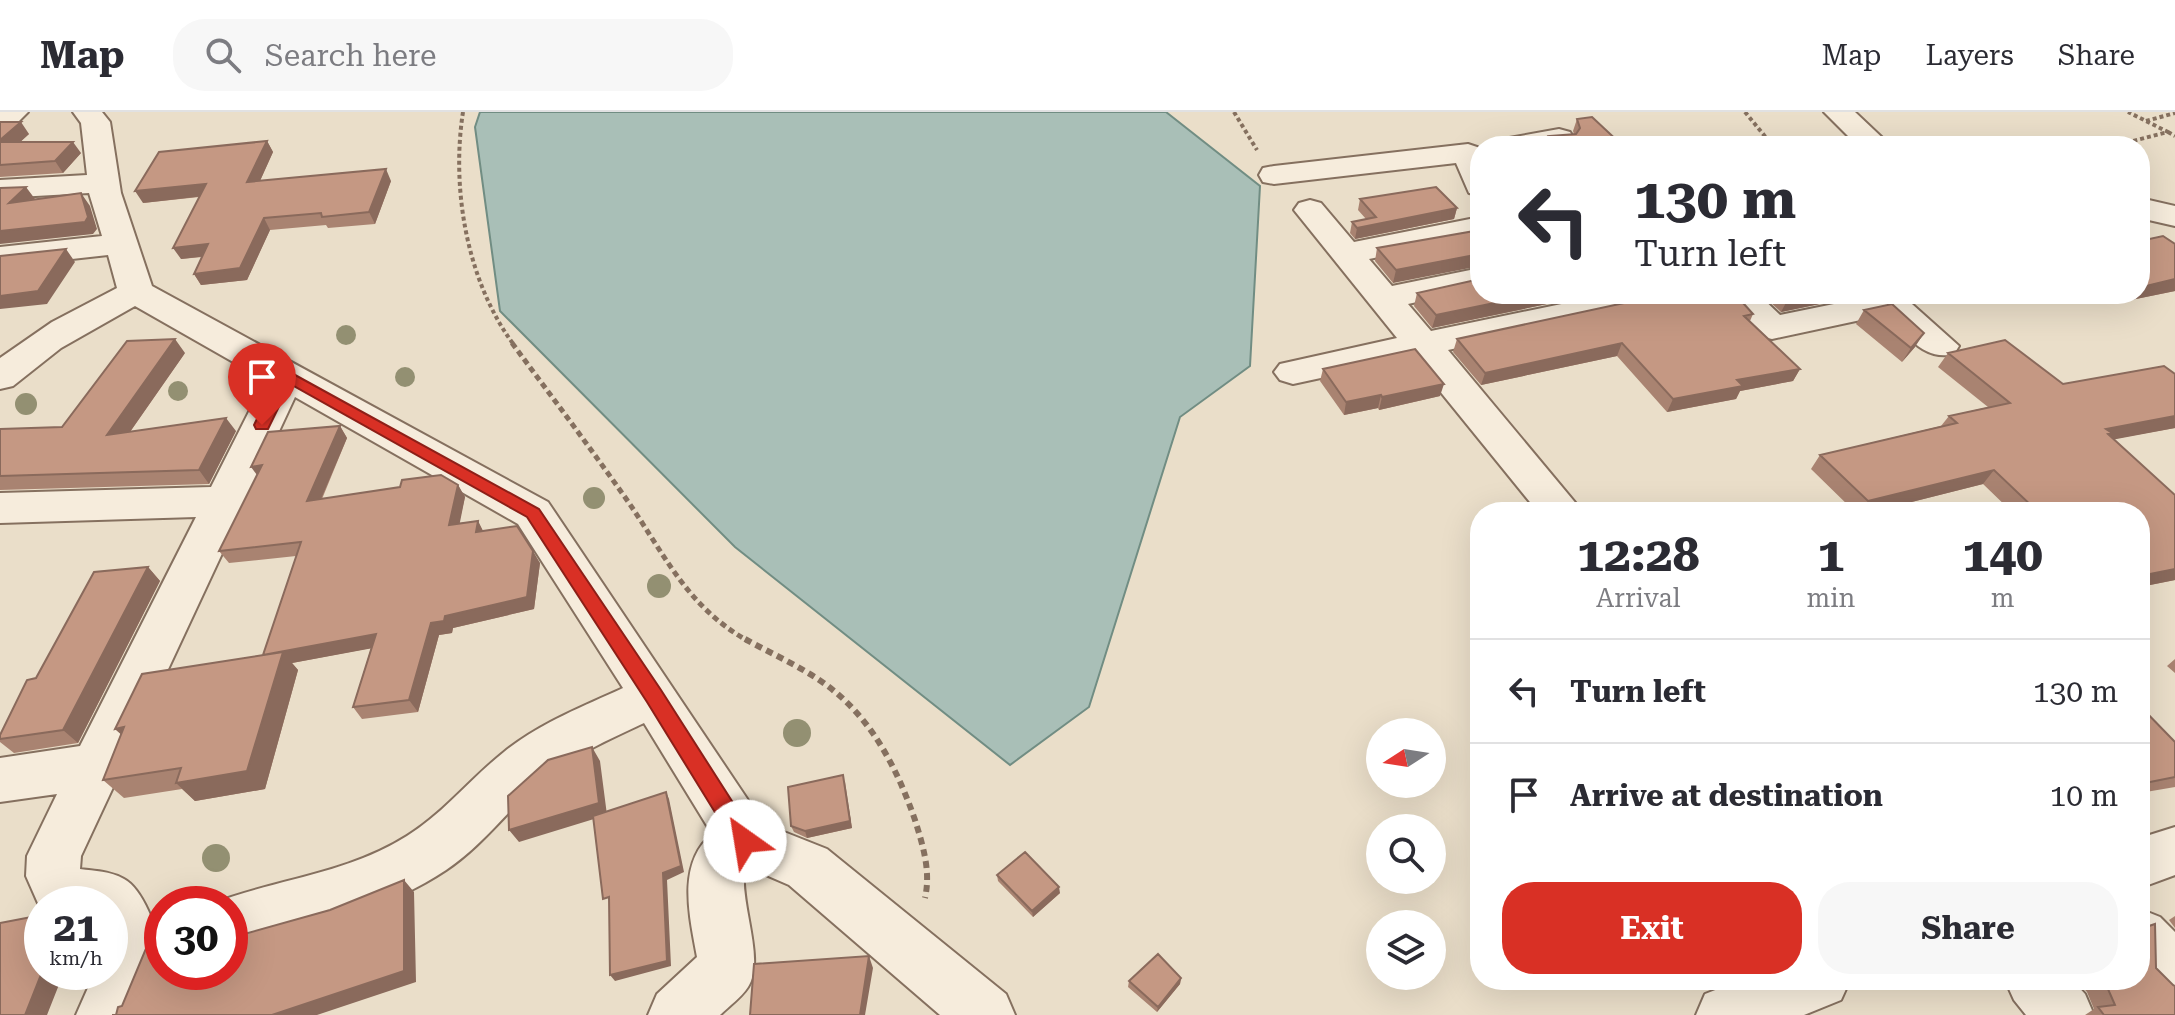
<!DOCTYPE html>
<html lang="en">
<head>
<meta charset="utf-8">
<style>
	:root { --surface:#fff; --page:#f7f7f7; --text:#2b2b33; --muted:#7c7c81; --line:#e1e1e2; --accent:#d93025 }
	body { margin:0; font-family:"Roboto Serif",serif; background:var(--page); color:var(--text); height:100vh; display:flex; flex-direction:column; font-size:30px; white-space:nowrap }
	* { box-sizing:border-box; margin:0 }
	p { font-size:26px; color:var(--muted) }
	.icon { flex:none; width:44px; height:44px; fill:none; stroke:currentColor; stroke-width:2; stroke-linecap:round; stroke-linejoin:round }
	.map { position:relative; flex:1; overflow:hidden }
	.panel { position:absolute; left:1470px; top:390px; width:680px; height:488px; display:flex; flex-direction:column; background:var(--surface); border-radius:32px; box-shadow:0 8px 32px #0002 }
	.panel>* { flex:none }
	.top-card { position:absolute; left:1470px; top:24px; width:680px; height:168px; border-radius:32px; box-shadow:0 8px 32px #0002; background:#fff; color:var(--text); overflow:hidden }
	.needle { width:52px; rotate:258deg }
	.controls { position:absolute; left:1366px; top:606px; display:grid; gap:16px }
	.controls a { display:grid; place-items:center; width:80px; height:80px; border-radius:50%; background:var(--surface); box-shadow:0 8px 32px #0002; font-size:40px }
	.speed { position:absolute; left:24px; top:774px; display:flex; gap:16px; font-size:40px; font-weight:700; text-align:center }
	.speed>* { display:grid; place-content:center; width:104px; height:104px; border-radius:50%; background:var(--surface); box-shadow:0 8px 32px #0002; line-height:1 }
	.speed small { font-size:20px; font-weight:400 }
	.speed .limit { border:12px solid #d22; background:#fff; color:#111 }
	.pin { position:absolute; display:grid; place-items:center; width:68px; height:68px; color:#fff; margin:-82px -34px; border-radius:50% 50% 50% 0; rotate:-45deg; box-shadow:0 0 8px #0007 }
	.pin .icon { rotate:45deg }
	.me { position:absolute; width:88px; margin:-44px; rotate:328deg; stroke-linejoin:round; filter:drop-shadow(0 0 6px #0008) }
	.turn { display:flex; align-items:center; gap:28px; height:168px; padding:0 32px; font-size:36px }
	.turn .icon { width:104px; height:104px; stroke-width:2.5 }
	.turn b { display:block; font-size:56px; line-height:68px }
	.eta { display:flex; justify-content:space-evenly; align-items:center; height:136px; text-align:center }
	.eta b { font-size:48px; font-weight:700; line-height:56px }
	.cta { display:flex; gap:16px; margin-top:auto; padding:16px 32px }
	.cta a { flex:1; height:92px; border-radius:32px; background:var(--accent); color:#fff; font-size:32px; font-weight:700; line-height:92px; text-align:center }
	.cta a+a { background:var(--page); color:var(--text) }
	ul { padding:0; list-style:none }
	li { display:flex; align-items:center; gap:24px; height:104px; padding:0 32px; border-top:2px solid var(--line) }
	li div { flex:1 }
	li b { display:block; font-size:30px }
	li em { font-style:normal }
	header { display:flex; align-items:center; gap:48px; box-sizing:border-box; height:112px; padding:0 40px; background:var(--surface); border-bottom:2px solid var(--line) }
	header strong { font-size:38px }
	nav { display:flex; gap:44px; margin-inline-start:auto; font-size:28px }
	.search { width:560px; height:72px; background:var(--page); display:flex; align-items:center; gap:20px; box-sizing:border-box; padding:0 28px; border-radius:32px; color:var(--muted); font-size:30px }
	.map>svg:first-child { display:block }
	.water { fill:#a9bfb7; stroke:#718d83; stroke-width:2 }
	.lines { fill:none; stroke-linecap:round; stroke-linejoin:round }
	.minor-casing { stroke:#85705f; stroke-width:4 }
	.tertiary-casing { stroke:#85705f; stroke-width:4 }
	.path-far2 { stroke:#85705f; stroke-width:4; stroke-dasharray:4 3; stroke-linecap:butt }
	.path-far1 { stroke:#85705f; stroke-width:5; stroke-dasharray:6 4; stroke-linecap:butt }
	.path { stroke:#85705f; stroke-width:6; stroke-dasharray:7 5; stroke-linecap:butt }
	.minor { fill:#f6ecdc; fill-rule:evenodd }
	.tertiary { fill:#f6ecdc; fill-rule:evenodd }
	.tree { fill:#939072 }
	.wall { fill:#a98371 }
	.shaded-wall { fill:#8a6a5c }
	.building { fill:#c59883; stroke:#8a6a5c; stroke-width:2 }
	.route { fill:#d93025; stroke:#8d1f18; stroke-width:2 }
</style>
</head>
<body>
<header>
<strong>Map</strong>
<div class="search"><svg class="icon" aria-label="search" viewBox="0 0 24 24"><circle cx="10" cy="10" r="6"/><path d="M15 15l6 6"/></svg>Search here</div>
<nav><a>Map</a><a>Layers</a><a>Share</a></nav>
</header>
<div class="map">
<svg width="2175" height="903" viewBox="0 0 2175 903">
	<rect width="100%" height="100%" fill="#eadec9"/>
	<path class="water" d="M480,0h686l94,74 -10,180 -70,51 -91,290 -79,58 -275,-218 -235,-236 -25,-184z"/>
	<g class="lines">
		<defs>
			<path id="minor" d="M0,0h28l-18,18 -10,3z
				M73,0h29l8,10 11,71 31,93 396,216 216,322 63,25 179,145 9,21h-75l-151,-130 -39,-17 -6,5c-3,34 21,88 4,114 -7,11 -19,19 -28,28h-72l9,-21 40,-37c-7,-39 -21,-93 15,-123l-68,-111c-36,17 -73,33 -105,60 -32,28 -57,63 -93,87 -63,42 -144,60 -216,80v-46h-19c65,-25 136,-30 196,-68 37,-23 64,-58 97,-84 36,-29 78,-45 119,-64l-105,-164 -223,-127 -214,459 -1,13c15,2 30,2 44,10 19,10 33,51 38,71l-26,65h-60l19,-43h15v-68h-68l-1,6 -15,-34 1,-20 30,-62 -57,8v-44l80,-12 116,-229 -196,6v-30l211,-6 54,-107 -130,-74 -74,42 -48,38 -13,3v-31l52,-36 65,-34 -9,-33 -108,12v-20l102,-11 -13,-43 -89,5v-18l87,-5 -6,-52z
				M1824,0h31l36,34h-33z
				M1559,17l11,3 4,6 -4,6 -76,2 4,-6z
				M1468,32l12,4v47l-11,-2 -13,-30 -182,21 -11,-2 -4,-7 4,-7 11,-2z
				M2140,86l35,8v20l-35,-8z
				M1310,88l11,3 33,39 126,-25v20l-111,22 23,27 88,-18v20l-72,16 23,27 179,-37h67l-5,7 -12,3 -212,46 135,162h-45l-125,-154 -120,26 -13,-4 -6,-8 6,-8 117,-26 -103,-128 5,-7z
				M1721,182h37l22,21 103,-21 20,2 56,50 -5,8c-30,8 -49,-21 -70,-39l-112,24 -13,-3z
				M2140,797l20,8 15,15v69l-20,-8 -15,-16z
				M2005,868h67l13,14 9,21h-68l-12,-15z"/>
			<path id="tertiary" d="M2175,715v48l-35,13v-50z
				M1741,868h109l-9,20 -37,15h-108l9,-21z"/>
		</defs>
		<use href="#minor" class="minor-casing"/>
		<use href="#tertiary" class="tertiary-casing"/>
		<path class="path-far2" d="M463,0c-12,77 4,170 51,233
			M1234,0l23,38
			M1745,0l23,28 -4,6
			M2146,9l29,-8
			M2168,20l7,4
			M2113,34l55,-14 -40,-20"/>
		<path class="path-far1" d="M512,231c37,50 74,99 110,150 41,57 62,112 126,148"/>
		<path class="path" d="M745,527c27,15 55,27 80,45 46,33 72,84 90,136 8,26 16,51 10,78"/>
		<use href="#minor" class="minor"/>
		<use href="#tertiary" class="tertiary"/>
	</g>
	<g class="tree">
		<circle cx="346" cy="223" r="10"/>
		<circle cx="405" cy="265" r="10"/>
		<circle cx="178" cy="279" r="10"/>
		<circle cx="26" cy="292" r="11"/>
		<circle cx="594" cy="386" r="11"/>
		<circle cx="659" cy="474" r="12"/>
		<circle cx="797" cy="621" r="14"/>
		<circle cx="216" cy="746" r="14"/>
	</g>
	<path class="wall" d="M1577,7l46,27h-77l3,-10 25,-2 -1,-3z
		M0,10l29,12 -9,8 61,11 -18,20 -63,4z
		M267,29l6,11 -13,29h131l-16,43 -47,4 -2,-3 -56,5 -23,50 -46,5 -7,-11 8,-17 -21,2 18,-62 -56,6z
		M1360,87l97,9 -3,11 -99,20 -5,-6 2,-11 14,-3 -8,-9z
		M1480,118l-87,53 -18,-22 2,-13z
		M2140,129l35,3v47l-44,9 -10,-6h19z
		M1417,181l63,1h115l-163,34 -18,-22z
		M1761,182h107l-87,18z
		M1905,182h29l-24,5z
		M1864,198l51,37 -13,15 -46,-38z
		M1753,202l-3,7 50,48 -7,12 -53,10 -4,8 -69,13 -50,-56 -136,29 -28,-33 4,-13z
		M185,241l-55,79 106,-1 -27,53 -209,6v-61l62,-2z
		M1948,241l115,31 112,-10v54l-62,11 62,141 -35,7v-75h-128l-29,-28 -111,28h-17l-44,-43 9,-14 121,-29 8,-10 39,-9 -50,-40z
		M1323,257l117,27 -61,14 -1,-2 -34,7 -24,-34z
		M340,314l7,12 -25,61 136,-14 7,12 -6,26 19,-2 5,10 57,32 -6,46 -81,19 -1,5 -13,2 -21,77 -56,7 -9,-12 18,-59 -79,15 6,7 -33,119 -70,12 -13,-12 -58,9 -21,-18 18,-46 -6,-5 148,-74 33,-99 -67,7 -10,-12z
		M148,455l12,14 -82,162 -64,10 -14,-11v-7l36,-57z
		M2175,547v14l-8,-7z
		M2140,594l35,36v45l-35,6z
		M845,670l7,46 -45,10 -13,-6 -3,-6z
		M997,763l63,18 -27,24 -35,-36z
		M2175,804v12l-6,-8z
		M2156,856l19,47h-90l9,-6 -7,-17 -11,-12h64z
		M1181,866l-1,6 -23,28 -29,-25 1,-6z"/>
	<path class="shaded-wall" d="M21,10l8,12 -22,20 -7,-9v-5z
		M267,29l6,11 -19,42 -7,-12z
		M73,30l8,11 -18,20 -8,-12z
		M386,57l5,12 -16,43 -6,-12z
		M206,72l7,11 -70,8 -8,-12z
		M26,75l9,12 -26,4z
		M81,81l9,13 7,23 -4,5 -93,10v-13z
		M1457,96l-3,11 -99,20 2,-11z
		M264,106l6,12 -23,50 -46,5 -7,-11z
		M208,132l8,11 -35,4 -8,-11z
		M66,137l9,13 -28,42 -47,5v-13z
		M1480,142v12l-87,17 3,-13z
		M2175,167v12l-44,9 5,-6h4v-5l2,-2z
		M1538,182h57l-163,34 4,-13z
		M1813,182h55l-87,18 7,-13z
		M1913,182h21l-24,5z
		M1924,221l-9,14 -13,15 9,-14z
		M175,227l10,14 -67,96 -11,-14z
		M1622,231l-5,13 -136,29 4,-12z
		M1800,257l-7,12 -53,10 -4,8 -69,13 6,-13 64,-19z
		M1444,272l-4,12 -61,14 3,-13z
		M1381,283l-3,13 -34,7 2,-13z
		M2175,304v12l-69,13v-12z
		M226,306l10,13 -27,53 -10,-14z
		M340,314l7,12 -32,75 -8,-12z
		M262,353l-2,14 -9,-12z
		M1994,358l-11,14 -111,28h-11l7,-11z
		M458,373l7,12 -8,40 -8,-12z
		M478,409l6,12 -8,-1z
		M533,439l7,12 -6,46 -81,19 -1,5 -13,2 -21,77 -9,-12 22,-77 14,-7z
		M148,455l12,14 -82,162 -15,-13z
		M2175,457v11l-35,7v-11z
		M376,522l8,12 -92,17 6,7 -33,119 -70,12 -19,-18 87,-128z
		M124,615l11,20 -20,-18z
		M592,635l8,14 7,54 -88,27 -10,-12z
		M843,663l9,53 -45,10 -2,-7z
		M666,680l3,7 15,73 -17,8 4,86 -56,15 -5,-6 53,-102z
		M404,768l10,12 2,90 -99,33h-45z
		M1059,775l1,6 -27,24 -1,-6z
		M869,844l4,12 -8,47h-5z
		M42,860h22l-17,43h-22z
		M1181,866l-1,6 -23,28 1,-5z"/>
	<path class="building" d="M1592,5l31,29h-63l-11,-10 27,-2 4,-6 -3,-9z
		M0,10h21l-21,18z
		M267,29l-20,41 139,-13 -17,43 -47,5 -1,-4 -57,5 -24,50 -46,6 14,-30 -35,4 33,-64 -71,7 24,-39z
		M0,30h73l-18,19 -55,4z
		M26,75l-17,16 72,-10 7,24 -3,5 -85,9v-43z
		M1436,75l21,21 -100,20 -5,-6 24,-5 -16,-18z
		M1480,118v24l-84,16 -19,-22z
		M2163,124l12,8v35l-33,8 -2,-2v-44z
		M66,137l-28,42 -38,5v-40z
		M1480,167v15h58l-102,21 -19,-22z
		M1666,182h69l18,20 -9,2 56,53 -63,11 6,6 -70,13 -51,-56 -137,30 -28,-34z
		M1782,182h31l-25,5z
		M1892,192l32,29 -13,15 -47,-38z
		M175,227l-68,96 119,-17 -27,52 -199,6v-47l62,-2 65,-86z
		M2005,228l58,44 101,-18 11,8v42l-69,13 6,4 -4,1 67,61v74l-35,7v-64h-102l-44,-42 -126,31 -48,-46 137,-32 -8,-7 61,-13 -62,-50z
		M1415,237l29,35 -62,13 -1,-2 -35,7 -23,-33z
		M340,314l-33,75 93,-14 2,-7 39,-5 17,10 -9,40 29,-4 -2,11 41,-6 16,25 -6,46 -82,19 -1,5 -13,2 -22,77 -56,7 23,-73 -113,21 38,-113 -82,9 43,-86 -11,2 17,-35z
		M148,455l-85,163 -63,9v-4l27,-55 9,-2 58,-106z
		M283,540l-36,119 -71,12 5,-15 -78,12 21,-53 -9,2 27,-55z
		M2140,594l35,36v35l-35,7z
		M592,635l7,56 -90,27 -1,-34 40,-36z
		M843,663l7,46 -45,10 -14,-5 -3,-39z
		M666,680l15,74 -18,7 4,88 -57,14 -1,-78 -6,2 -10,-83z
		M1025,740l34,35 -27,24 -35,-36z
		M404,768v91l-132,44h-160h4l2,-8 4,-1 25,-60 15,-4v30h68v-34l100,-28z
		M42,803v57l-17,43h-25v-92z
		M2155,812l1,44 17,17 2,1v29h-71l-6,-8 17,-2 -11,-25h36v-51z
		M1158,842l23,24 -23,29 -29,-26z
		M869,844l-9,59h-110l4,-51z"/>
	<path class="route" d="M286,258l253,139 122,181 92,144 3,7 -3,7 -8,3 -8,-3 -90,-146 -120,-185 -237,-133 -22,45h-12l-2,-4 24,-50z"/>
</svg>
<div class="controls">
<a><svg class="needle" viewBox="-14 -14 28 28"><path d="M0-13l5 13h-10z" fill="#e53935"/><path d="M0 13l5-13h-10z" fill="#7c7c81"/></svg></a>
<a><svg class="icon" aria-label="search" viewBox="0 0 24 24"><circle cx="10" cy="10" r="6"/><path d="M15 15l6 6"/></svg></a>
<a><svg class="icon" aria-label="layers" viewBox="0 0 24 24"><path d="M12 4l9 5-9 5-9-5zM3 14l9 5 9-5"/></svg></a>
</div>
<div class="speed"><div>21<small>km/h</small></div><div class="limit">30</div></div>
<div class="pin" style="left:262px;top:313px;background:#d93025"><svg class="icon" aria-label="arrive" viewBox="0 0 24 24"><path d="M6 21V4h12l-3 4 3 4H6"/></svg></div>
<svg class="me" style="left:745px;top:729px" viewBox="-20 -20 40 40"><circle r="19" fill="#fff"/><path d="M0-13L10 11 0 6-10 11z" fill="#d93025"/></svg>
<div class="top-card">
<div class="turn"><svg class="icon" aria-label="left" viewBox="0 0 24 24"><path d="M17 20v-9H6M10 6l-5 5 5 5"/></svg><div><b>130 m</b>Turn left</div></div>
</div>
<section class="panel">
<div class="eta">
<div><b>12:28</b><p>Arrival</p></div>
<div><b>1</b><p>min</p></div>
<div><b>140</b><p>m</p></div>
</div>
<ul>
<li><svg class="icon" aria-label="left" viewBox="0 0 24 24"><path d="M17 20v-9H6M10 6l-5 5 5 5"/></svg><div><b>Turn left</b></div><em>130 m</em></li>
<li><svg class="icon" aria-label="arrive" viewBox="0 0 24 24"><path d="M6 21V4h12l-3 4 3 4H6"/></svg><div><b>Arrive at destination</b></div><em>10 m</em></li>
</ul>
<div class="cta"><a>Exit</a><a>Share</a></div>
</section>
</div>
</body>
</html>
